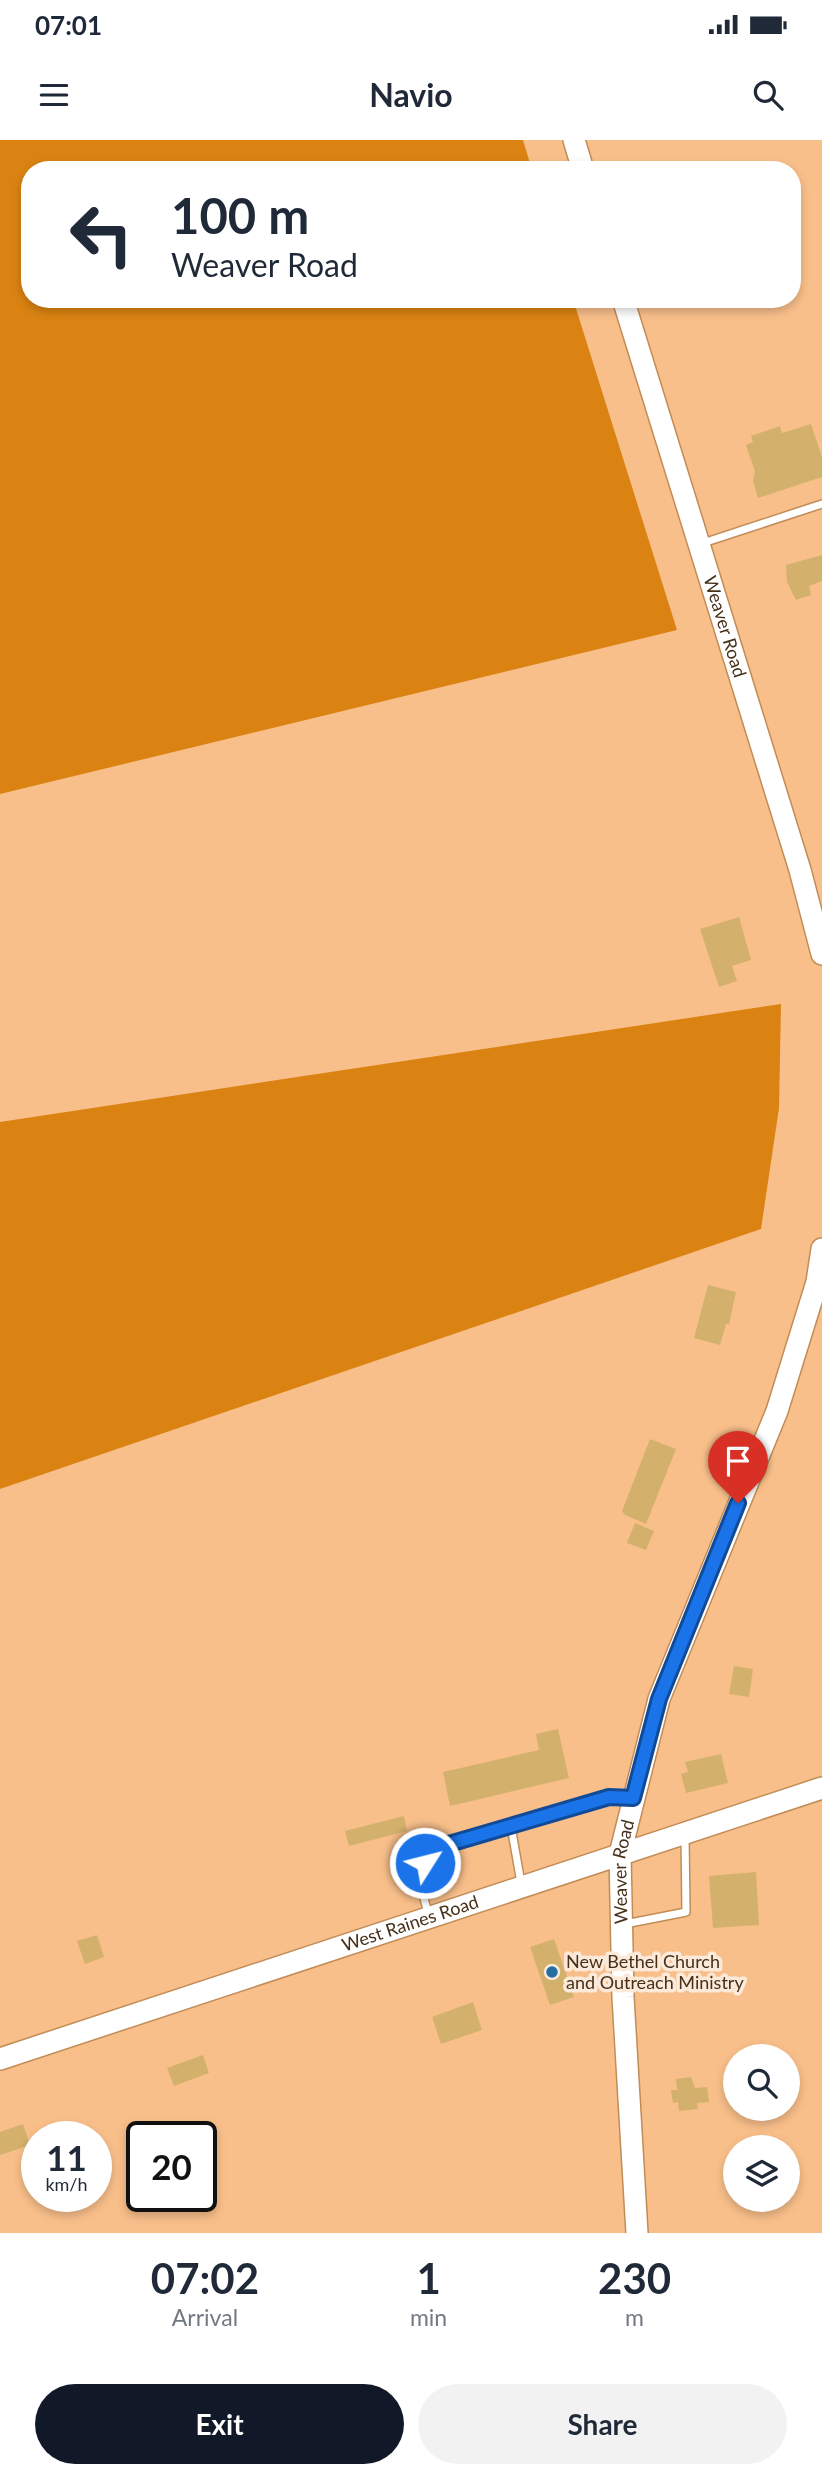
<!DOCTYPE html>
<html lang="en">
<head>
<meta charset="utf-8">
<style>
	:root { --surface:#fff; --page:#f2f2f3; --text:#1f2937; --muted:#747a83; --accent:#111827 }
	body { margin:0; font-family:Lato,sans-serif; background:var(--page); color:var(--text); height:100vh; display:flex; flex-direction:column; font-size:26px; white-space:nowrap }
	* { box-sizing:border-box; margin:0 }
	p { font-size:23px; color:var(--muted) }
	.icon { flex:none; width:38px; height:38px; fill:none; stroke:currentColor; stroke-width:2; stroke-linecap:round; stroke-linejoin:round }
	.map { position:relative; height:2093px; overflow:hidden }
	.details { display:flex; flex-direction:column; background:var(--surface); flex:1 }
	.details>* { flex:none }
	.banner { position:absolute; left:21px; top:21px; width:780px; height:147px; border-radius:28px; box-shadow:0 4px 10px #0003; background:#fff; color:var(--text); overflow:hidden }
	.controls { position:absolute; left:723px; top:1904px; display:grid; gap:14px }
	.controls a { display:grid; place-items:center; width:77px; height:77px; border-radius:50%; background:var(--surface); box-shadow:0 4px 10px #0003; font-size:35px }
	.speed { position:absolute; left:21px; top:1981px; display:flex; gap:14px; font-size:35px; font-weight:700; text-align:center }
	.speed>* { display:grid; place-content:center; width:91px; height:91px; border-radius:50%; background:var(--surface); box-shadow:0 4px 10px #0003; line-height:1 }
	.speed small { font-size:18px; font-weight:400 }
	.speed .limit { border:4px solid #111; border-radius:10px; background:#fff; color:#111 }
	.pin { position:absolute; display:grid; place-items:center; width:60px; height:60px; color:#fff; margin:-72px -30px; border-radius:50% 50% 50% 0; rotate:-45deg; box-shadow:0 0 7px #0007 }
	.pin .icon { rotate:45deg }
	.me { position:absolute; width:77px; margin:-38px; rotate:54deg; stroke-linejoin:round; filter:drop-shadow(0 0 5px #0008) }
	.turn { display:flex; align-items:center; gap:24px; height:147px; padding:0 35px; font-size:32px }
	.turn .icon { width:91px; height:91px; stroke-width:2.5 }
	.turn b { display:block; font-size:49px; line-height:60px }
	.eta { display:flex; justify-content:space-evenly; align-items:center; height:119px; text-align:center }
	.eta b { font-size:42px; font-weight:700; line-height:49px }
	.button { display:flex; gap:14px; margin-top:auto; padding:14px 35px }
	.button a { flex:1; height:80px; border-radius:42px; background:var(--accent); color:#fff; font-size:28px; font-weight:700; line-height:80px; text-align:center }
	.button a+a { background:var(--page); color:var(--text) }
	.status { display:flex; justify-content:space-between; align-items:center; height:49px; padding:0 35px; background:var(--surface); direction:ltr }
	.status svg { height:19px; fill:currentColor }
	header { display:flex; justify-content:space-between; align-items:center; height:91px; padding:0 35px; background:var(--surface); font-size:32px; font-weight:700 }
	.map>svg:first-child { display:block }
	.green { fill:#da8312 }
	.building { fill:#d3b16d }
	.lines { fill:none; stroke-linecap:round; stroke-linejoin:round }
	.lane-casing { stroke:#c28c57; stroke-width:10 }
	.secondary-casing { stroke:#c28c57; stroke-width:24 }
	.lane { stroke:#fff; stroke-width:7 }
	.secondary { stroke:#fff; stroke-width:21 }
	.route-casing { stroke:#114b97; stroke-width:18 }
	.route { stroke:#1a73e8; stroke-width:12 }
	.poi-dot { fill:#276fa3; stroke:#fbeada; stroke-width:2.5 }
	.labels { text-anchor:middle; stroke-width:7; stroke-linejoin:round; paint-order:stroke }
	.street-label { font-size:18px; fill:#46301a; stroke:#fbeada }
	.poi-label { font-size:18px; fill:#46301a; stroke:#fbeada; text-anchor:start }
</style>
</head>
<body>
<div class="status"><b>07:01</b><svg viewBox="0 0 49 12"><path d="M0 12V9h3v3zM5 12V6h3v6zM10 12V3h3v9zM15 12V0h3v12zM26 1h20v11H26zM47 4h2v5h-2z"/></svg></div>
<header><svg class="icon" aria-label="menu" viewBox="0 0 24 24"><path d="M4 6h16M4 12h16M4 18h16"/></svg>Navio<svg class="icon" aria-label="search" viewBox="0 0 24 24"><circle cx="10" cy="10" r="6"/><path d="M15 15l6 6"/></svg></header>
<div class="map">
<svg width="822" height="2093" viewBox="0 0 822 2093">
	<rect width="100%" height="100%" fill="#f9bf8a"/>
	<path class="green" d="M0,0h523l9,30h-502v129h543l104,331 -677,164z
		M781,864l-2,104 -18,121 -761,260v-367z"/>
	<path class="building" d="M811,284l11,33v20l-64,21 -5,-17 2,-9 -9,-27 7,-3 -2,-6 29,-10 2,7z
		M822,415v26l-13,5 2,9 -15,5 -9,-18 -1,-17z
		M739,777l12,43 -19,6 5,15 -18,6 -19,-58z
		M708,1145l28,7 -7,32h-3l-6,21 -26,-7z
		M650,1299l26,10 -30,75 -21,-9 -3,-4z
		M635,1383l19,8 -8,19 -19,-7z
		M734,1526l19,3 -4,28 -20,-3z
		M558,1589l11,49 -119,28 -7,-34 96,-22 -3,-16z
		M721,1614l7,29 -42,10 -5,-19 7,-2 -3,-10z
		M404,1676l3,15 -58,15 -4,-15z
		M756,1732l3,53 -46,3 -4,-52z
		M97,1795l7,22 -19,7 -8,-23z
		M554,1799l20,58 -24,8 -20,-58z
		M473,1862l9,28 -41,14 -9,-27z
		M203,1915l6,18 -35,13 -7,-18z
		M691,1937l4,11 12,-1 2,15 -12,1 1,6 -19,2 -1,-9 -5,1 -2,-13h6l-1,-11z
		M23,1984l7,21 -30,10v-23z"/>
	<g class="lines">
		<defs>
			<path id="lane" d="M703,403l119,-39
				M511,1686l10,57
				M429,1777l-11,-41 14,-27 177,-52 21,1
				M625,1784l61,-12 -1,-77"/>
			<g id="secondary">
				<path d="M574,0l9,30"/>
				<path id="s1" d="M623,159l177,571 22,84"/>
				<path id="s2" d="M0,1919l822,-271"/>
				<path id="s3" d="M637,2093l-14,-236 -3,-143 39,-155 118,-288 40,-129 5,-33"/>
			</g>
		</defs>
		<use href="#lane" class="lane-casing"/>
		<use href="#secondary" class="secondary-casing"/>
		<use href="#lane" class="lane"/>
		<use href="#secondary" class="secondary"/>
	</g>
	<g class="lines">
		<defs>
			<path id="route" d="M425,1723l7,-14 177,-52 24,1 26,-99 79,-196"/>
		</defs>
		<use href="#route" class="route-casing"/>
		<use href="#route" class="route"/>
	</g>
	<circle class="poi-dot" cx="552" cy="1832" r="7"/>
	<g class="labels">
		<g class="street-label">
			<text dy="6" stroke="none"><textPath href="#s1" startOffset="343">Weaver Road</textPath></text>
			<text dy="6" stroke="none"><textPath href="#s3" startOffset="362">Weaver Road</textPath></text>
			<text dy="6" stroke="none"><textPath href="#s2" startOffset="432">West Raines Road</textPath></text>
		</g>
		<g class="poi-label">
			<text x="566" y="1828">New Bethel Church<tspan x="566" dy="21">and Outreach Ministry</tspan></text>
		</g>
	</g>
</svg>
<div class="controls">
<a><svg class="icon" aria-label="search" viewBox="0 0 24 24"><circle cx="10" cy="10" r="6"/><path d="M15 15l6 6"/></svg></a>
<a><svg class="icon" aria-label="layers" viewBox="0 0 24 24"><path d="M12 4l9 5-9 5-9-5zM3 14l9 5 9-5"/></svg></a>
</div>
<div class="speed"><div>11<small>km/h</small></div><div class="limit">20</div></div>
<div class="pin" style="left:738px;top:1363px;background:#d93025"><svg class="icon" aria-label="arrive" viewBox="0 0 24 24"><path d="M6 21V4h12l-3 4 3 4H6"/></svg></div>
<svg class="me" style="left:425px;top:1723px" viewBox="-20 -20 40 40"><circle r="17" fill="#1a73e8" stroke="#fff" stroke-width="3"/><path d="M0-11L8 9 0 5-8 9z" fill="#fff"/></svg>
<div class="banner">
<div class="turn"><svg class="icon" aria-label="left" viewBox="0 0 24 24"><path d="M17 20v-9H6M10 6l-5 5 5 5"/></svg><div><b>100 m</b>Weaver Road</div></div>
</div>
</div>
<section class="details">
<div class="eta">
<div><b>07:02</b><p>Arrival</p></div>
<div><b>1</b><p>min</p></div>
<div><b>230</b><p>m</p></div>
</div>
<div class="button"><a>Exit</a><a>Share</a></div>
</section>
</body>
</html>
